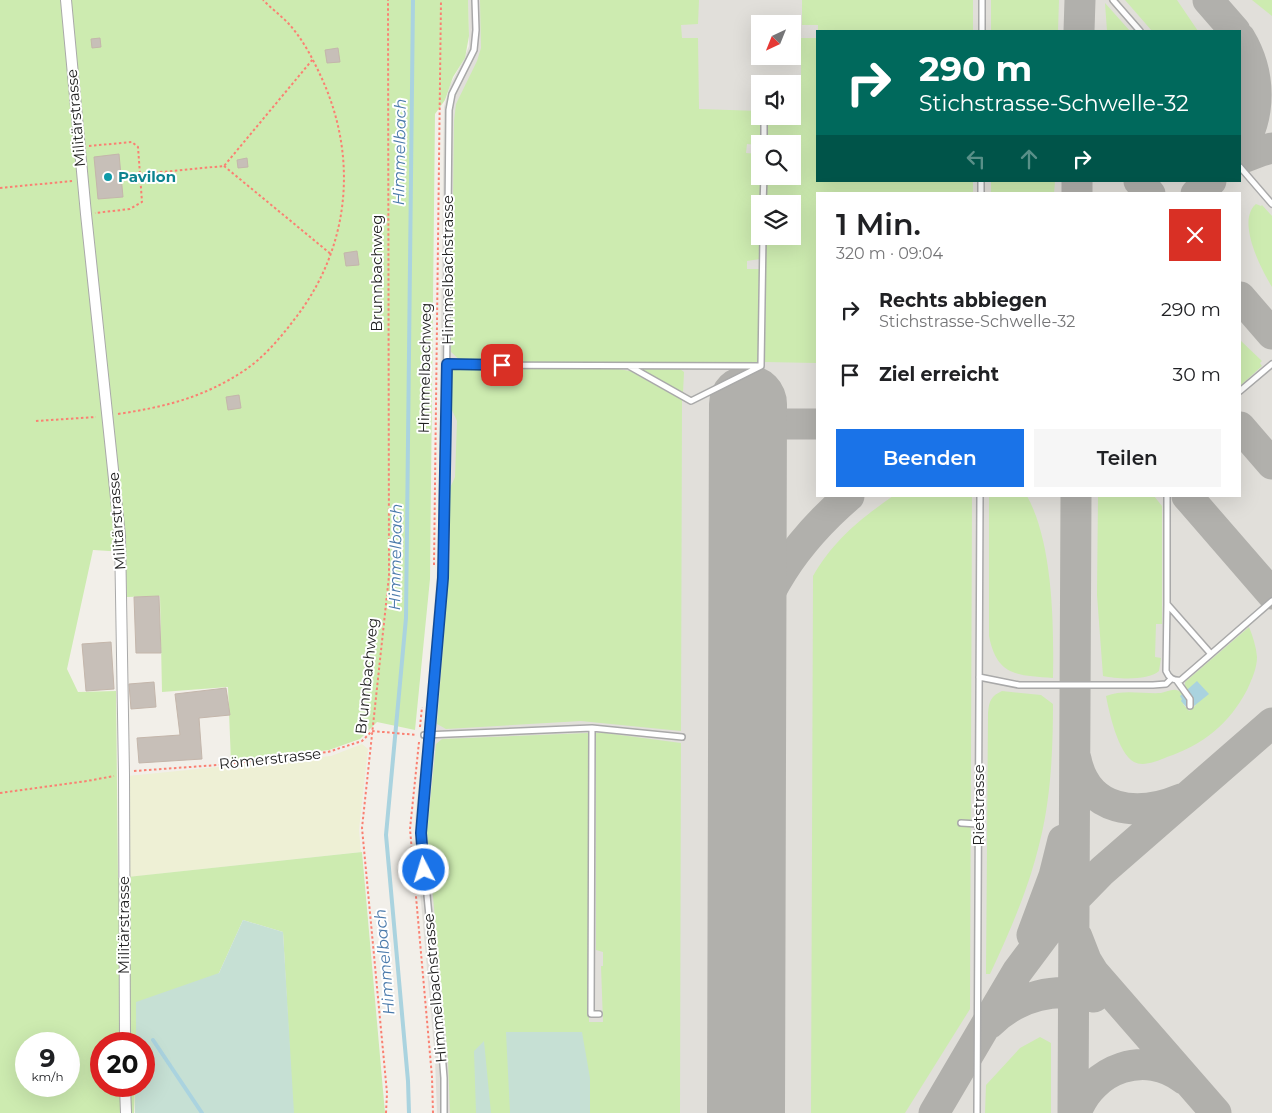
<!DOCTYPE html>
<html lang="de">
<head>
<meta charset="utf-8">
<style>
	:root { --surface:#fff; --page:#f6f6f6; --text:#202124; --muted:#757577; --accent:#1a73e8 }
	body { margin:0; font-family:Montserrat,sans-serif; background:var(--page); color:var(--text); height:100vh; display:flex; flex-direction:column; font-size:19px; white-space:nowrap }
	* { box-sizing:border-box; margin:0 }
	p { font-size:16px; color:var(--muted) }
	.icon { flex:none; width:28px; height:28px; fill:none; stroke:currentColor; stroke-width:2; stroke-linecap:round; stroke-linejoin:round }
	.map { position:relative; flex:1; overflow:hidden }
	.side { position:absolute; left:816px; top:192px; width:425px; height:305px; display:flex; flex-direction:column; background:var(--surface); border-radius:0px; box-shadow:0 5px 20px #0002 }
	.side>* { flex:none }
	.top-card { position:absolute; left:816px; top:30px; width:425px; height:152px; border-radius:0px; box-shadow:0 5px 20px #0002; background:#00695c; color:#fff; overflow:hidden }
	.needle { width:32px; rotate:223deg }
	.controls { position:absolute; left:751px; top:15px; display:grid; gap:10px }
	.controls a { display:grid; place-items:center; width:50px; height:50px; border-radius:0px; background:var(--surface); box-shadow:0 5px 20px #0002; font-size:25px }
	.speed { position:absolute; left:15px; top:1032px; display:flex; gap:10px; font-size:25px; font-weight:700; text-align:center }
	.speed>* { display:grid; place-content:center; width:65px; height:65px; border-radius:50%; background:var(--surface); box-shadow:0 5px 20px #0002; line-height:1 }
	.speed small { font-size:12px; font-weight:400 }
	.speed .limit { border:8px solid #d22; background:#fff; color:#111 }
	.pin { position:absolute; display:grid; place-items:center; width:42px; height:42px; color:#fff; margin:-21px; border-radius:10px; box-shadow:0 2px 8px #0006 }
	.me { position:absolute; width:55px; margin:-28px; rotate:355deg; stroke-linejoin:round; filter:drop-shadow(0 0 4px #0008) }
	.turn { display:flex; align-items:center; gap:18px; height:105px; padding:0 20px; font-size:22px }
	.turn .icon { width:65px; height:65px; stroke-width:2.5 }
	.turn b { display:block; font-size:35px; line-height:42px }
	.lanes { display:flex; align-items:center; height:48px; padding:0 20px; background:#0003; justify-content:center; gap:25px; direction:ltr }
	.lanes .off { opacity:.35 }
	.round { display:grid; place-items:center; flex:none; width:52px; height:52px; border-radius:0px; background:var(--page) }
	.overview { display:flex; align-items:center; justify-content:space-between; height:85px; padding:0 20px }
	h1 { font-size:30px; font-weight:600; line-height:38px }
	.action { display:flex; gap:10px; margin-top:auto; padding:10px 20px }
	.action a { flex:1; height:58px; border-radius:0px; background:var(--accent); color:#fff; font-size:20px; font-weight:600; line-height:58px; text-align:center }
	.action a+a { background:var(--page); color:var(--text) }
	ul { padding:0; list-style:none }
	li { display:flex; align-items:center; gap:15px; height:65px; padding:0 20px }
	li div { flex:1 }
	li b { display:block; font-size:19px }
	li em { font-style:normal }
	.map>svg:first-child { display:block }
	.airport { fill:#e1dfda; fill-rule:evenodd }
	.farmland { fill:#eef0d5 }
	.grass { fill:#cdebb0; fill-rule:evenodd }
	.wetland { fill:#c6e0d4 }
	.water { fill:#aad3df }
	.lines { fill:none; stroke-linecap:round; stroke-linejoin:round }
	.stream { stroke:#aad3df; stroke-width:4 }
	.taxiway { stroke:#b1b0ac; stroke-width:31 }
	.runway { stroke:#b1b0ac; stroke-width:78 }
	.building { fill:#c7bfb8; stroke:#c4b6ab }
	.lane-casing { stroke:#a9a9a9; stroke-width:8 }
	.street-casing { stroke:#a9a9a9; stroke-width:12 }
	.path { stroke:#fa8072; stroke-width:2; stroke-dasharray:2.5 2.5; stroke-linecap:butt }
	.lane { stroke:#fff; stroke-width:5 }
	.street { stroke:#fff; stroke-width:10 }
	.route-casing { stroke:#114b97; stroke-width:12 }
	.route { stroke:#1a73e8; stroke-width:9 }
	.culture-dot { fill:#0f9aa8; stroke:#fff; stroke-width:2 }
	.labels { text-anchor:middle; stroke-width:4; stroke-linejoin:round; paint-order:stroke }
	.street-label { font-size:15px; fill:#222; stroke:#fff }
	.culture-label { font-size:15px; font-weight:bold; fill:#0d838f; stroke:#fff; text-anchor:start }
	.water-label { font-size:16px; font-style:italic; fill:#4a7aab; stroke:#fff }
</style>
</head>
<body>
<div class="map">
<svg width="1272" height="1113" viewBox="0 0 1272 1113">
	<rect width="100%" height="100%" fill="#f2efe9"/>
	<path class="airport" d="M468,0h804v1113h-835l-2,-54 -17,-191 -3,-48 9,-89 14,-174 6,-450 6,-22 13,-24 6,-15zM760,24h32v32h-32zM818,31h422v150h-422zM760,84h32v32h-32zM760,144h32v32h-32zM818,194h422v302h-422zM760,204h32v32h-32z"/>
	<path class="farmland" d="M362,744l6,5 -9,81 2,22 -232,25 -2,-101 204,-20z"/>
	<path class="grass" d="M0,0h468l1,36 -4,22 -12,19 -8,23 -10,14 -5,465 -15,151 -38,-8 -17,17 -31,11 -98,12 -3,-75 -66,5 -2,-96 -33,1 -2,-45 -32,-2 -26,119 11,23 38,-1 2,187 244,-26 23,261h-92l-10,-181 -40,-12 -24,53 -83,71h-35v42h34l-1,27h-134zM26,1044h43v42h-43z
		M480,0h219l-1,24 -17,1 1,13h16l1,71 61,2v34l-13,-1 -1,9 14,1v105l-13,2v8h12l-1,94 -296,-1 -11,-10 3,-231 2,-17 21,-43 4,-13z
		M802,0h171v31h-155v-6h-16z
		M991,0h68l-1,31h-67z
		M1125,0h52l21,31h-46z
		M1252,0h20v16z
		M1105,3l25,28h-23z
		M801,38h16l1,143h155v13h-155l-1,206 -1,-37 -51,-1 1,-126h26v-32h-26l1,-28h25v-32h-25v-28h25l1,-4 8,1z
		M991,181h64l-1,13h-63z
		M1256,204l5,2 1,-1 10,11v71c-11,-18 -36,-66 -16,-83z
		M1240,340l22,21 -2,2 2,3 -21,19z
		M459,368l159,1 12,2 52,29 -1,331 -100,-10 -135,8 -9,-5 13,-169v-67l5,-11 2,-56 -6,-13v-37z
		M638,368l42,1 4,3 -1,21z
		M893,496h79l-2,513 -65,104h-94l2,-537c21,-36 46,-56 80,-80z
		M989,496h38c26,47 27,129 26,182 -35,-3 -56,-1 -64,-42z
		M1098,496h56l8,10v118h-6l-1,33 6,1 -2,13c-11,10 -42,8 -56,5l-6,-81z
		M1249,627c4,10 7,19 8,30 0,11 -5,22 -10,33 -18,34 -44,55 -80,67 -9,4 -24,10 -33,5 -16,-9 -25,-50 -28,-66 17,-7 37,-2 55,-3 5,-1 11,-4 15,-3 6,1 9,6 10,11l-3,3 6,7 7,-6 -11,-17v-6z
		M1002,691l39,4 12,9c0,45 -2,93 -13,137 -11,47 -30,90 -50,133h-4l2,-261c1,-12 3,-17 14,-22z
		M588,733l1,7v282h14l-2,-56h2v-14l-7,-2v-217h9l76,10 -1,370h-230l-2,-54 -21,-227 9,-88 6,-5z
		M1040,1037l11,6v70h-66l1,-28 34,-37z"/>
	<path class="wetland" d="M243,920l40,12 11,181h-159v-27h9v-42h-8v-42l83,-29z
		M506,1032h76l8,46v35h-80z
		M484,1041l7,72h-15l-2,-62z"/>
	<path class="water" d="M1197,681l12,13 -20,16 -8,-9 1,-2 -2,-3z"/>
	<g class="lines">
		<path class="stream" d="M153,1040l49,73
			M409,1113l-1,-32 -22,-246 20,-217 7,-618"/>
		<path class="taxiway" d="M1208,0l27,31
			M1079,31l1,-31
			M1240,38c21,35 22,77 0,112
			M1240,159l21,-8 11,-3
			M1139,181l11,13
			M1077,194v-13
			M1196,194l15,-13
			M1240,297l32,37
			M748,424h70
			M1240,427l32,37
			M1187,496l85,98
			M747,697c0,-11 0,-23 1,-34 8,-67 51,-124 101,-167
			M1076,759c11,54 62,58 105,40
			M1032,935l22,-59 9,-36
			M1077,937l9,23 8,13 122,140
			M990,1023c28,-27 66,-37 104,-26
			M934,1113l83,-141 44,-59 41,-42 170,-148
			M1073,1113l3,-617
			M1076,1113c16,-45 70,-64 108,-34"/>
		<path class="runway" d="M746,1113l2,-709"/>
	</g>
	<path class="building" d="M100,38l1,9 -9,1 -1,-9z
		M338,48l2,14 -13,1 -2,-13z
		M119,154l4,43 -25,2 -4,-42z
		M247,158l1,9 -10,1 -1,-8z
		M357,251l2,14 -13,1 -2,-13z
		M239,395l2,13 -13,2 -2,-13z
		M159,596l2,57h-25l-2,-56z
		M111,642l3,47 -28,2 -4,-47z
		M154,682l2,25 -25,2 -2,-25z
		M226,688l4,27 -31,3 3,41 -63,4 -2,-25 43,-3 -5,-41z"/>
	<g class="lines">
		<defs>
			<path id="lane" d="M1113,0l27,31
				M982,31v-31
				M764,144v-28
				M1240,167l32,37
				M981,194v-13
				M763,204l1,-28
				M447,365l314,1 -70,35 -62,-35
				M761,366l2,-130
				M1240,391l32,-27
				M1167,496v108l44,50 61,-53
				M1167,604l-1,67c3,7 7,10 15,9l30,-26
				M979,677l40,8h134l13,-1 5,-5
				M1177,681l13,18v7
				M592,728l-1,286h8
				M424,735l168,-7 90,9
				M961,823l17,1
				M444,1113v-35l-3,-38 -20,-207 22,-255 2,-42 4,-426 3,-16 22,-44 2,-20 -1,-30
				M977,1113l3,-617"/>
			<path id="street" d="M66,0l20,214 34,322 4,238 1,270
				M125,1086l1,27"/>
		</defs>
		<use href="#lane" class="lane-casing"/>
		<use href="#street" class="street-casing"/>
		<path class="path" d="M89,146l43,-4 6,5 4,55 -12,7 -35,4
			M224,166l108,89
			M140,174l84,-8 89,-107
			M0,188l72,-7
			M118,414c46,-7 84,-16 124,-42 22,-14 39,-35 55,-56 52,-69 61,-156 26,-235 -9,-20 -20,-42 -35,-58 -8,-8 -17,-15 -25,-23
			M36,421l60,-4
			M434,565l7,-565
			M420,727l2,-20
			M419,742l-9,87 22,248 1,36
			M134,771l84,-6 110,-13 34,-11 10,-10 45,4
			M0,793l87,-12 27,-5
			M386,1113l1,-20 -25,-265 27,-252 -1,-576"/>
		<use href="#lane" class="lane"/>
		<use href="#street" class="street"/>
	</g>
	<g class="lines">
		<defs>
			<path id="route" d="M424,870l-3,-37 22,-255 4,-214 55,1"/>
		</defs>
		<use href="#route" class="route-casing"/>
		<use href="#route" class="route"/>
	</g>
	<circle class="culture-dot" cx="108" cy="177" r="5"/>
	<g class="labels">
		<g class="street-label">
			<text transform="translate(76 118) rotate(-95)" y="5">Militärstrasse</text>
			<text transform="translate(448 270) rotate(-90)" y="5">Himmelbachstrasse</text>
			<text transform="translate(377 273) rotate(-90)" y="5">Brunnbachweg</text>
			<text transform="translate(425 368) rotate(-89)" y="5">Himmelbachweg</text>
			<text transform="translate(117 521) rotate(-94)" y="5">Militärstrasse</text>
			<text transform="translate(367 676) rotate(-84)" y="5">Brunnbachweg</text>
			<text transform="translate(270 759) rotate(-6)" y="5">Römerstrasse</text>
			<text transform="translate(979 805) rotate(-90)" y="5">Rietstrasse</text>
			<text transform="translate(124 925) rotate(-90)" y="5">Militärstrasse</text>
			<text transform="translate(435 988) rotate(-95)" y="5">Himmelbachstrasse</text>
		</g>
		<g class="culture-label">
			<text x="118" y="182">Pavilon</text>
		</g>
		<g class="water-label">
			<text transform="translate(399 152) rotate(-89)" y="6">Himmelbach</text>
			<text transform="translate(395 557) rotate(-89)" y="6">Himmelbach</text>
			<text transform="translate(384 962) rotate(-95)" y="6">Himmelbach</text>
		</g>
	</g>
</svg>
<div class="controls">
<a><svg class="needle" viewBox="-14 -14 28 28"><path d="M0-13l5 13h-10z" fill="#e53935"/><path d="M0 13l5-13h-10z" fill="#757577"/></svg></a>
<a><svg class="icon" aria-label="sound" viewBox="0 0 24 24"><path d="M4 9h4l5-4v14l-5-4H4zM17 9q2 3 0 6"/></svg></a>
<a><svg class="icon" aria-label="search" viewBox="0 0 24 24"><circle cx="10" cy="10" r="6"/><path d="M15 15l6 6"/></svg></a>
<a><svg class="icon" aria-label="layers" viewBox="0 0 24 24"><path d="M12 4l9 5-9 5-9-5zM3 14l9 5 9-5"/></svg></a>
</div>
<div class="speed"><div>9<small>km/h</small></div><div class="limit">20</div></div>
<div class="pin" style="left:502px;top:365px;background:#d93025"><svg class="icon" aria-label="arrive" viewBox="0 0 24 24"><path d="M6 21V4h12l-3 4 3 4H6"/></svg></div>
<svg class="me" style="left:424px;top:870px" viewBox="-20 -20 40 40"><circle r="17" fill="#1a73e8" stroke="#fff" stroke-width="3"/><path d="M0-11L8 9 0 5-8 9z" fill="#fff"/></svg>
<div class="top-card">
<div class="turn"><svg class="icon" aria-label="right" viewBox="0 0 24 24"><path d="M7 20v-9h11M14 6l5 5-5 5"/></svg><div><b>290 m</b>Stichstrasse-Schwelle-32</div></div>
<div class="lanes"><svg class="icon off" aria-label="left" viewBox="0 0 24 24"><path d="M17 20v-9H6M10 6l-5 5 5 5"/></svg><svg class="icon off" aria-label="ahead" viewBox="0 0 24 24"><path d="M12 20V5M6 11l6-6 6 6"/></svg><svg class="icon" aria-label="right" viewBox="0 0 24 24"><path d="M7 20v-9h11M14 6l5 5-5 5"/></svg></div>
</div>
<section class="side">
<div class="overview"><div><h1>1 Min.</h1><p>320 m · 09:04</p></div><a class="round" style="background:#d93025;color:#fff"><svg class="icon" aria-label="close" viewBox="0 0 24 24"><path d="M6 6l12 12M18 6L6 18"/></svg></a></div>
<ul>
<li><svg class="icon" aria-label="right" viewBox="0 0 24 24"><path d="M7 20v-9h11M14 6l5 5-5 5"/></svg><div><b>Rechts abbiegen</b><p>Stichstrasse-Schwelle-32</p></div><em>290 m</em></li>
<li><svg class="icon" aria-label="arrive" viewBox="0 0 24 24"><path d="M6 21V4h12l-3 4 3 4H6"/></svg><div><b>Ziel erreicht</b></div><em>30 m</em></li>
</ul>
<div class="action"><a>Beenden</a><a>Teilen</a></div>
</section>
</div>
</body>
</html>
